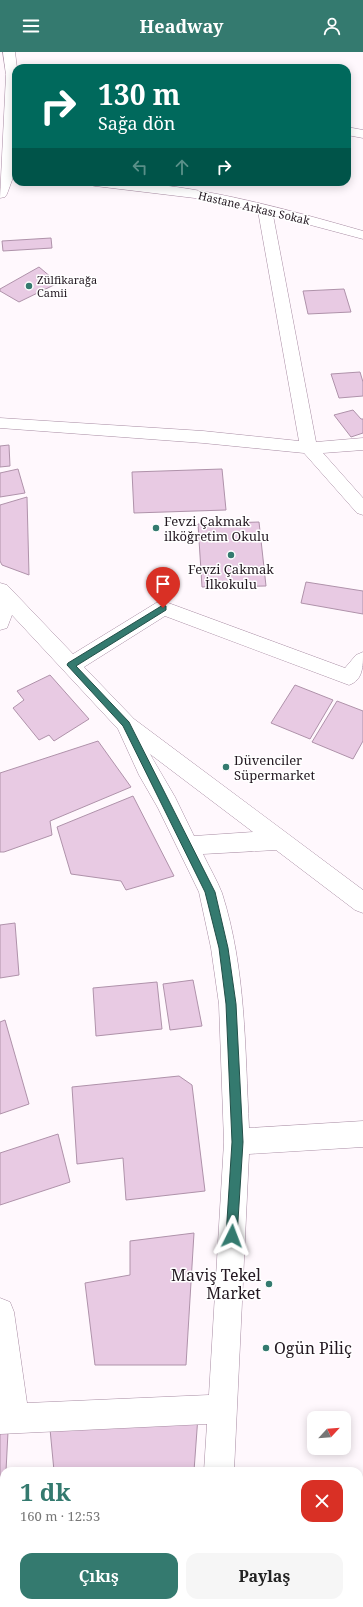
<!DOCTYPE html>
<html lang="tr">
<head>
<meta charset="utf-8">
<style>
	:root { --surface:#fff; --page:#f6f6f6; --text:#222; --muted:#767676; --accent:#347a6f }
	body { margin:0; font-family:"Noto Serif",serif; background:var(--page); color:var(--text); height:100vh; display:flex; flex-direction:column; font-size:15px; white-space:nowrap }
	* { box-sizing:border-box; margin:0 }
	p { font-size:13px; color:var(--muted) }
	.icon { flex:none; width:22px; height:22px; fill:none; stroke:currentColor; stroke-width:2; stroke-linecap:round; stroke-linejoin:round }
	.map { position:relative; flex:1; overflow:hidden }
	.side { position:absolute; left:0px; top:1415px; width:363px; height:140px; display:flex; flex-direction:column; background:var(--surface); border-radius:12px 12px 0 0; box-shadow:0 2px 10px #0003 }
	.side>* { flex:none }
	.hud { position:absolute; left:12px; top:12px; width:339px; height:122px; border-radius:12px; box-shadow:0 2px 10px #0003; background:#00695c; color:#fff; overflow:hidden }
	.needle { width:26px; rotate:64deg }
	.fabs { position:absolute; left:307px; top:1359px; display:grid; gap:8px }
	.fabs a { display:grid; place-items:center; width:44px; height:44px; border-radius:8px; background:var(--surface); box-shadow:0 2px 10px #0003; font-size:20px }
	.pin { position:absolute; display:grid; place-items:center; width:34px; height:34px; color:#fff; margin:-41px -17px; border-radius:50% 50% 50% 0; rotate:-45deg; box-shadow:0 0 4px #0007 }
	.pin .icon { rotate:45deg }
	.me { position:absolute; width:44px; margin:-22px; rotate:3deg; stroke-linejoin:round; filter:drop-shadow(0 0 3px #0008) }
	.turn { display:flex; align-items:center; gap:14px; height:84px; padding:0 20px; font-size:18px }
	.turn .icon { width:52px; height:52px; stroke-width:2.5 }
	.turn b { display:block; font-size:28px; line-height:34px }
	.lanes { display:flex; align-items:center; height:38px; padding:0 20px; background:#0003; justify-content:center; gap:20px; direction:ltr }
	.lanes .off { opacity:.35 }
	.round { display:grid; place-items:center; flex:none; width:42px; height:42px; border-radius:12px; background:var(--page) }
	.overview { display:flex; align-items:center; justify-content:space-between; height:68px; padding:0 20px }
	h1 { font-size:24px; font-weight:700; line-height:30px; color:var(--accent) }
	.button { display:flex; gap:8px; margin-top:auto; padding:8px 20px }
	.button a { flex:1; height:46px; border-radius:12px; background:var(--accent); color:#fff; font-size:16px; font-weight:700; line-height:46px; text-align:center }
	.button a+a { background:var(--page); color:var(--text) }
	header { display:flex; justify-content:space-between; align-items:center; height:52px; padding:0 20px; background:var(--accent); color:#fff; font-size:18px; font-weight:700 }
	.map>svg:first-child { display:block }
	.building { fill:#e8cae3; stroke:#af92aa }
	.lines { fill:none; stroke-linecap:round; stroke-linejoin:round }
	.street-casing { stroke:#a88ca3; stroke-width:1 }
	.street { fill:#fff; fill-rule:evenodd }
	.route { fill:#347a6f; stroke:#224f48 }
	.poi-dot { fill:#347a6f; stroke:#fff; stroke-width:1.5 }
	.labels { text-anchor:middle; stroke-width:3; stroke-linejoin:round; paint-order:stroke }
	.far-street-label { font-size:11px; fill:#231821; stroke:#fff }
	.far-poi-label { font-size:11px; fill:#231821; stroke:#fff; text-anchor:start }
	.poi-label { font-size:13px; fill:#231821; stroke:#fff; text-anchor:start }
	.near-poi-label { font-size:16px; fill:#231821; stroke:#fff; text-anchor:end }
</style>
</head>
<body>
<header><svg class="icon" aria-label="menu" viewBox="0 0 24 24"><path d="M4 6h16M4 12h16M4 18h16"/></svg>Headway<svg class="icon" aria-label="person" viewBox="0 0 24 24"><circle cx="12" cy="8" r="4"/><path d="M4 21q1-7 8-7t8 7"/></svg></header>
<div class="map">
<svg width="363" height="1555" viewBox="0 0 363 1555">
	<rect width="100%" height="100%" fill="#fff8fd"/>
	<path class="building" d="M51,186l1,10 -49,3 -1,-10z
		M39,215l19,16 -39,19 -19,-11v-2z
		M344,237l7,23 -43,2 -5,-23z
		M360,320l3,10v14l-24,2 -8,-24z
		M353,358l8,9h2v14l-12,4 -17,-22z
		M9,393l1,21 -10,1v-21z
		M18,417l7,24 -25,4v-24z
		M222,417l4,41 -92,3 -2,-41z
		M27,445l2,78 -27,-10 -2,-4v-56z
		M259,470l7,64 -64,1 -4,-63z
		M306,530l57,9v23l-62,-11z
		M50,623l39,44 -35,22 -5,-6 -10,5 -26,-32 11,-8 -7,-9z
		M295,633l38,15 -23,39 -39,-16z
		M337,649l26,10v30l-10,18 -41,-17z
		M98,689l33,46 -81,34 2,14 -48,17h-4v-79z
		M133,744l41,80 -48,14 -5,-9 -50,-7 -14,-47z
		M15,871l4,52 -19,3v-53z
		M193,928l9,46 -32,4 -7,-46z
		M157,930l5,47 -66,7 -3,-48z
		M5,968l24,84 -29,10v-92z
		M179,1024l13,9 13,106 -79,9 -3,-42 -46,6 -5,-77z
		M58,1082l12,48 -70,23v-52z
		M194,1181l-8,132h-91l-10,-82 45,-8v-34z
		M198,1364l-4,55h-140l-4,-42z
		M0,1380h8l-2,39h-2l-1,49h-3z
		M46,1551h138v4h-138z"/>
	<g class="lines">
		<defs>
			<path id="street" d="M3,0h12l2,16h-1l-1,104 -8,22 -2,3 -5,1 6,-123z
				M347,75l16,3v8l-16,-3z
				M88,130c14,0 29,-1 43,0 79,6 155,27 232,49v8l-90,-24 43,227 47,-4v12l-40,3 40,45v17l-6,-2 -53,-60 -101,-10 -203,-15v-10l203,13 96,10 -41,-230 -55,-12 -108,-13 -5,-1z
				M0,531l7,2 66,69 83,-51 7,-2 182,67 11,-13 7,-3c0,15 0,28 -14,33l-184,-69 -81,51 50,52 229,171v23l-8,-3 -79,-60 -73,4c6,13 14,26 19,39 24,75 23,157 27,235l114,-7v26l-114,7 -15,317h-30l3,-47 -207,10v-136l10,4 4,10 13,91 182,-8 15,-253 -5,-138 -8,-56 -12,-56 -41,-84 -19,-33 -21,-46 -106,-114 -5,13 -7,2zM150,702l103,78 -59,4 -19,-39z
				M197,1551h32v4h-32z"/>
		</defs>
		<use href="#street" class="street-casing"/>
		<use href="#street" class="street"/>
	</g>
	<path class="route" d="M163,553l3,1v4l-90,56 53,56 86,170 13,56 8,56 7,138 -6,94 -1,4 -4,2 -4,-2 -2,-4 6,-94 -6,-138 -7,-56 -14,-56 -82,-166 -56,-61 1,-2z"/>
	<g class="poi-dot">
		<circle cx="29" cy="234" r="4"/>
		<circle cx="156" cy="476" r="4"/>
		<circle cx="231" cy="503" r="4"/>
		<circle cx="226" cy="715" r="4"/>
		<circle cx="269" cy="1232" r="4"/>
		<circle cx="266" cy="1296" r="4"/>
	</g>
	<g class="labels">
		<g class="far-street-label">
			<text transform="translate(254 156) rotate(13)" y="4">Hastane Arkası Sokak</text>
		</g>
		<g class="far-poi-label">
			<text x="37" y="232">Zülfikarağa<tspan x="37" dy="13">Camii</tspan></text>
		</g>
		<g class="poi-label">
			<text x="164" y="474">Fevzi Çakmak<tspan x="164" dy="15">ilköğretim Okulu</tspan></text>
			<text x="231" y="522" text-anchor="middle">Fevzi Çakmak<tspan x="231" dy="15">İlkokulu</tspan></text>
			<text x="234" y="713">Düvenciler<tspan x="234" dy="15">Süpermarket</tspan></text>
		</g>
		<g class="near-poi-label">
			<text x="261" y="1229">Maviş Tekel<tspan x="261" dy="18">Market</tspan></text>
			<text x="274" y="1302" text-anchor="start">Ogün Piliç</text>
		</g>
	</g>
</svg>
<div class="fabs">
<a><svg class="needle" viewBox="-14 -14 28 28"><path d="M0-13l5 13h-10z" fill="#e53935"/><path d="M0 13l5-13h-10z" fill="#767676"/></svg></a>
</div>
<div class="pin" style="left:163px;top:556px;background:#d93025"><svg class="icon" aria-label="arrive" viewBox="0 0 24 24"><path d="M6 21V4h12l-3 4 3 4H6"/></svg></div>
<svg class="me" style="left:232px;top:1184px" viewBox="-20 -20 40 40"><path d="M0-17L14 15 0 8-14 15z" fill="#347a6f" stroke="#fff" stroke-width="4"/></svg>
<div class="hud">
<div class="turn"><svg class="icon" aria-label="right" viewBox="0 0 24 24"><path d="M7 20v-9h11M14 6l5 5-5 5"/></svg><div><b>130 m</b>Sağa dön</div></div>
<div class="lanes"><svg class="icon off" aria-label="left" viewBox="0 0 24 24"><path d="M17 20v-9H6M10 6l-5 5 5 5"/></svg><svg class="icon off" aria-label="ahead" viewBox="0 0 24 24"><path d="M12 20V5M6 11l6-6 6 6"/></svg><svg class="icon" aria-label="right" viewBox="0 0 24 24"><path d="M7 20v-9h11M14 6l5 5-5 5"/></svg></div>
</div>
<section class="side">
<div class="overview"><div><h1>1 dk</h1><p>160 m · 12:53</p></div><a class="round" style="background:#d93025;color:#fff"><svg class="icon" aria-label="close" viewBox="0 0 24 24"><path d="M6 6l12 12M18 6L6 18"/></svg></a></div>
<div class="button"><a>Çıkış</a><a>Paylaş</a></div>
</section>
</div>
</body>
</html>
